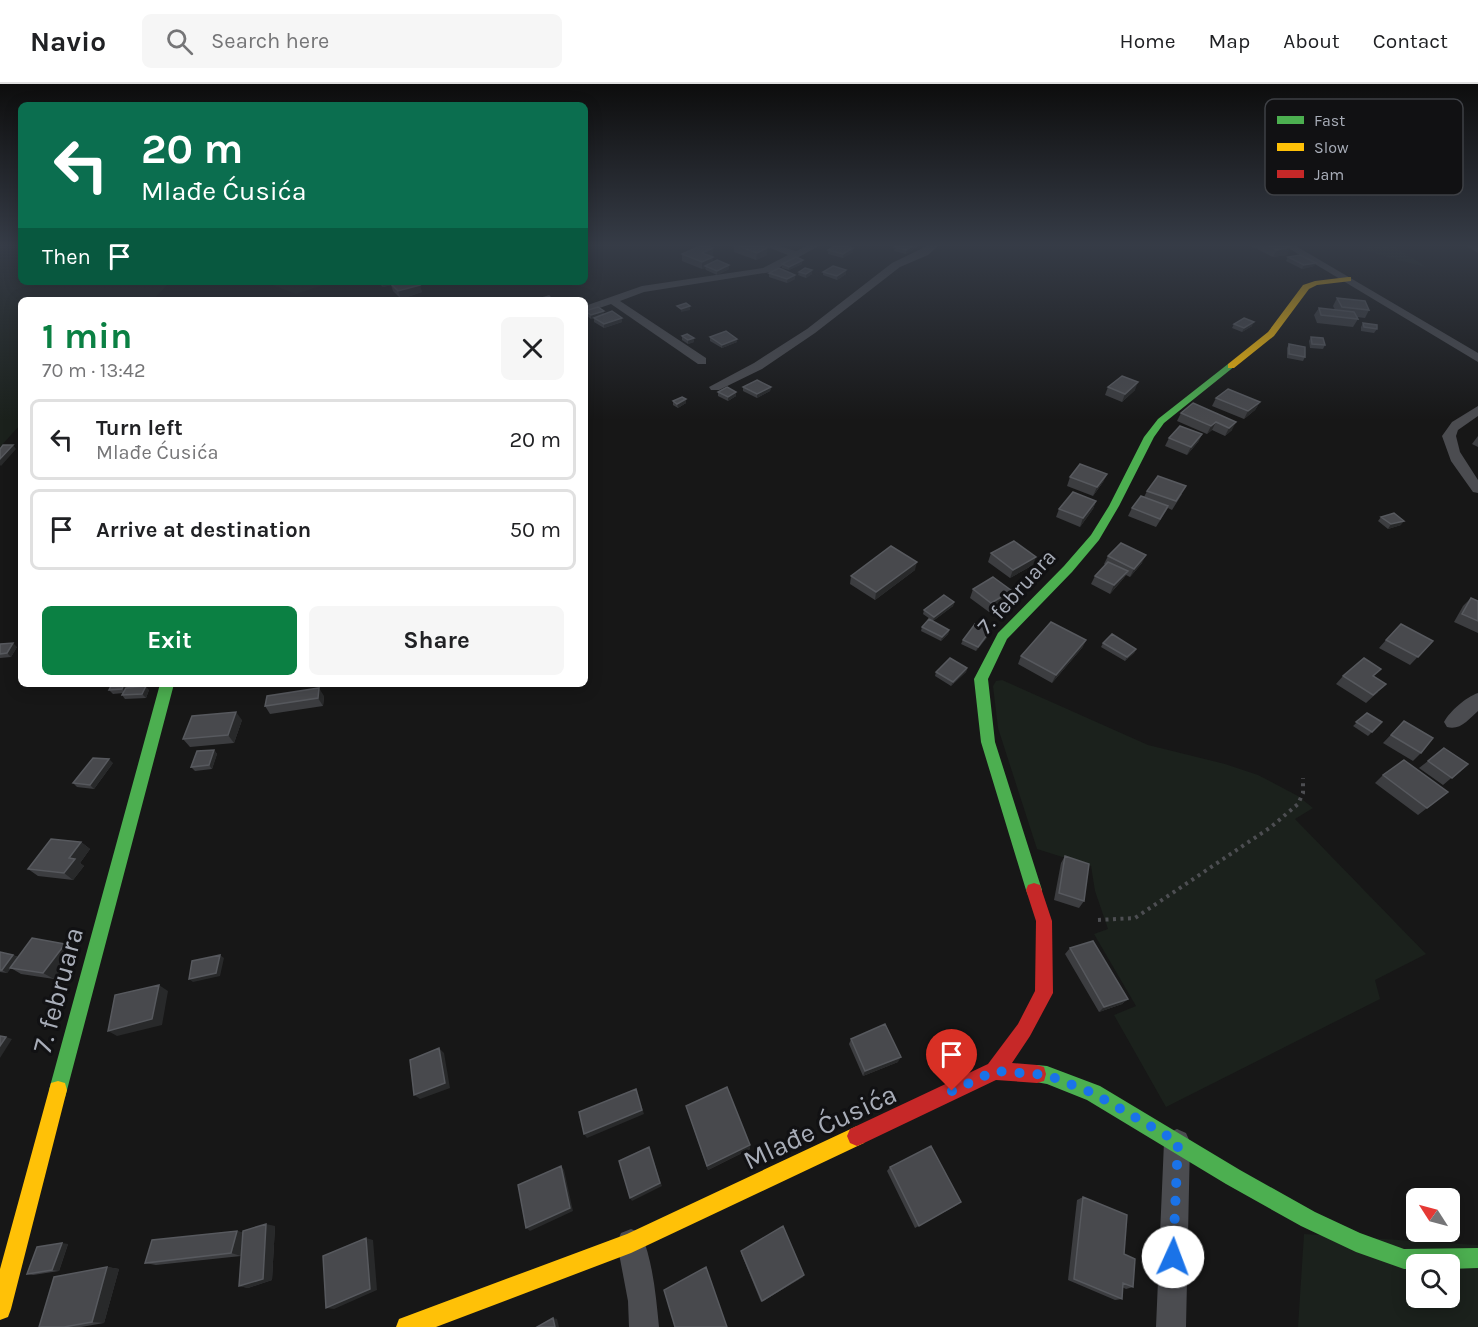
<!DOCTYPE html>
<html lang="en">
<head>
<meta charset="utf-8">
<style>
	:root { --surface:#fff; --page:#f6f6f6; --text:#202124; --muted:#757577; --line:#e0e0e0; --accent:#0b8043 }
	body { margin:0; font-family:Karla,sans-serif; background:var(--page); color:var(--text); height:100vh; display:flex; flex-direction:column; font-size:22px; white-space:nowrap }
	* { box-sizing:border-box; margin:0 }
	p { font-size:20px; color:var(--muted) }
	.icon { flex:none; width:33px; height:33px; fill:none; stroke:currentColor; stroke-width:2; stroke-linecap:round; stroke-linejoin:round }
	.map { position:relative; flex:1; overflow:hidden }
	.drawer { position:absolute; left:18px; top:213px; width:570px; height:390px; display:flex; flex-direction:column; background:var(--surface); border-radius:9px; box-shadow:0 3px 15px #0003 }
	.drawer>* { flex:none }
	.guide { position:absolute; left:18px; top:18px; width:570px; height:183px; border-radius:9px; box-shadow:0 3px 15px #0003; background:#0b6e4f; color:#fff; overflow:hidden }
	.needle { width:39px; rotate:306deg }
	.buttons { position:absolute; left:1406px; top:1104px; display:grid; gap:12px }
	.buttons a { display:grid; place-items:center; width:54px; height:54px; border-radius:9px; background:var(--surface); box-shadow:0 3px 15px #0003; font-size:30px }
	.pin { position:absolute; display:grid; place-items:center; width:51px; height:51px; color:#fff; margin:-62px -26px; border-radius:50% 50% 50% 0; rotate:-45deg; box-shadow:0 0 6px #0007 }
	.pin .icon { rotate:45deg }
	.me { position:absolute; width:66px; margin:-33px; rotate:2deg; stroke-linejoin:round; filter:drop-shadow(0 0 4px #0008) }
	.turn { display:flex; align-items:center; gap:21px; height:126px; padding:0 24px; font-size:27px }
	.turn .icon { width:78px; height:78px; stroke-width:2.5 }
	.turn b { display:block; font-size:42px; line-height:51px }
	.then { display:flex; align-items:center; height:57px; padding:0 24px; background:#0003; gap:12px; font-size:22px }
	.round { display:grid; place-items:center; flex:none; width:63px; height:63px; border-radius:9px; background:var(--page) }
	.summary { display:flex; align-items:center; justify-content:space-between; height:102px; padding:0 24px }
	h1 { font-size:36px; font-weight:700; line-height:45px; color:var(--accent) }
	.action { display:flex; gap:12px; margin-top:auto; padding:12px 24px }
	.action a { flex:1; height:69px; border-radius:9px; background:var(--accent); color:#fff; font-size:24px; font-weight:700; line-height:69px; text-align:center }
	.action a+a { background:var(--page); color:var(--text) }
	ul { padding:0; list-style:none }
	li { display:flex; align-items:center; gap:18px; height:81px; margin:0 12px 9px; padding:0 12px; border:3px solid var(--line); border-radius:9px }
	li div { flex:1 }
	li b { display:block; font-size:22px }
	li em { font-style:normal }
	header { display:flex; align-items:center; gap:36px; box-sizing:border-box; height:84px; padding:0 30px; background:var(--surface); border-bottom:2px solid var(--line) }
	header strong { font-size:28px }
	nav { display:flex; gap:33px; margin-inline-start:auto; font-size:21px }
	.search { width:420px; height:54px; background:var(--page); display:flex; align-items:center; gap:15px; box-sizing:border-box; padding:0 21px; border-radius:9px; color:var(--muted); font-size:22px }
	.map>svg:first-child { display:block }
	.green { fill:#1b211c; fill-rule:evenodd }
	.lines { fill:none; stroke-linecap:round; stroke-linejoin:round }
	.path { stroke:#4d4e52; stroke-width:4; stroke-dasharray:3 4.5; stroke-linecap:butt }
	.street { fill:#4b4c50; fill-rule:evenodd }
	.fast { fill:#4caf50; fill-rule:evenodd }
	.slow { fill:#ffc107; fill-rule:evenodd }
	.jam { fill:#c62828; fill-rule:evenodd }
	.wall { fill:#3c3d40 }
	.shaded-wall { fill:#28292a }
	.building { fill:#48494d; stroke:#57595e; stroke-width:1.5 }
	.route { stroke:#1a73e8; stroke-width:10; stroke-dasharray:0 18 }
	.labels { text-anchor:middle; stroke-width:6; stroke-linejoin:round; paint-order:stroke }
	.street-label { font-size:22px; fill:#a8adb8; stroke:#111113 }
	.near-street-label { font-size:27px; fill:#a8adb8; stroke:#111113 }
	.key { fill:#111113; stroke:#3e4045; stroke-width:1.5 }
	.key-label { font-size:16px; fill:#a8adb8 }
</style>
</head>
<body>
<header>
<strong>Navio</strong>
<div class="search"><svg class="icon" aria-label="search" viewBox="0 0 24 24"><circle cx="10" cy="10" r="6"/><path d="M15 15l6 6"/></svg>Search here</div>
<nav><a>Home</a><a>Map</a><a>About</a><a>Contact</a></nav>
</header>
<div class="map">
<svg width="1478" height="1243" viewBox="0 0 1478 1243">
	<rect width="100%" height="100%" fill="#171717"/>
	<path class="green" d="M0,162h21v36h149l-17,18h-132v124l-21,23z
		M1364,162h30l32,21 -33,-8 -29,-9z
		M265,198h67l-36,12z
		M1002,596l146,65 77,19 33,11 40,21 15,12 -18,11 131,135 -51,26 5,19 -214,108 -52,-92 22,-9 -42,-72 14,-5 -13,-38 -4,-25 -54,-17 -39,-121 -5,-42 3,-5z
		M1304,1150l174,11v82h-180zM1416,1180h33v34h-33z"/>
	<g class="lines">
		<path class="path" d="M1098,836l37,-2 136,-91 27,-23 5,-11v-15"/>
		<path class="street" d="M765,162h14l17,5 11,-5h12l-48,26 -127,20 -24,9 86,57v6h-8l-87,-60 -26,9v-7l57,-20 121,-18 25,-13z
			M927,162h11l-10,9 -28,12 -85,66 -53,36 -43,21h-8l-2,-3 45,-24 53,-34 85,-66z
			M1285,162h11l182,107v9z
			M1467,162h11v7z
			M1478,322v10l-20,14 -2,6 4,16 18,28v13l-5,-1 -22,-31 -9,-25 10,-14z
			M1478,609v18c-9,8 -18,20 -31,16l-3,-5c6,-11 22,-25 34,-29z
			M1177,1045l9,4 4,9 -4,185h-30l8,-185 4,-9z
			M631,1145l10,4c12,29 15,63 18,94h-30l-1,-26 -11,-58 4,-10z"/>
		<path class="fast" d="M1228,280l7,2 -71,57 -10,14 -35,69 -20,34 -27,32 -65,67 -19,40 7,63 47,148 -2,5 -6,2 -6,-2 -2,-5 -45,-148 -7,-63 24,-46 66,-67 27,-31 18,-29 35,-69 14,-18z
			M160,600h14l-107,406 -2,7 -7,2 -7,-2 -2,-7z
			M1037,981l10,1 53,20 140,84 75,42 45,21 44,16 74,-1v20l-29,1v-5h-33v5h-12l-48,-17 -55,-26 -75,-42 -139,-84 -40,-16 -17,-3 -2,-7 2,-7z"/>
		<path class="slow" d="M1348,193h3v4l-34,4 -8,4 -35,47 -40,32h-6v-4l40,-32 35,-47 12,-4z
			M58,997l7,2 2,7 -56,219 -3,8 -8,3v-51l49,-179 2,-7z
			M857,1042l7,3 3,7 -3,7 -233,110 -195,74h-40l3,-8 8,-3 220,-82z"/>
		<path class="jam" d="M1034,799l6,2 12,36 1,72 -23,43 -18,27 25,2 7,2 2,7 -2,7 -7,2 -41,-3 -132,63 -7,3 -7,-3 -3,-7 3,-7 138,-65 30,-40 17,-33 1,-70 -10,-31 2,-5z"/>
	</g>
	<path class="wall" d="M734,162h27l6,2v7l-11,5 -22,-8z
		M897,162h21l-12,8 -12,-3 1,-4z
		M1251,162h36v9l-14,2z
		M828,166l25,2 -10,6 -15,-4z
		M682,170l31,1 -2,1 2,1v6l16,6 -12,6 -11,-5 -1,-2 -3,1 -20,-8z
		M1288,173l28,6 -2,3 -12,3 -16,-8z
		M782,180h20l-13,6 -7,-2z
		M812,186v4l-6,4 -8,-3 1,-3z
		M823,188l23,2 -9,6 -14,-5z
		M769,189l26,2v4l-8,4 -18,-6z
		M378,198h39l5,10 -21,7 -8,-8 -2,-6 -8,2z
		M1337,214l32,12 -4,8 -8,-1 1,2 -5,8 -36,-4 -3,-8 5,-7 16,2 -2,-4z
		M585,227h19v3l18,4v4l-18,6 -10,-6v-4l-3,1 -5,-4z
		M1363,239l14,6 -3,4 -13,-2v-4z
		M1234,240l18,2 -10,6 -10,-4z
		M682,252l12,6 -6,2 -6,-4z
		M710,253l27,5 -15,6 -12,-7z
		M1311,253l14,8 -2,4 -13,-1 -1,-7z
		M1289,260l16,13 -2,4 -16,-3v-10z
		M743,303h28l-1,4 -13,7 -14,-7z
		M1108,303l27,3 -13,12 -17,-7z
		M718,308h18v4l-8,5 -10,-5z
		M1216,314l44,4 -5,8 -11,9 -32,-13z
		M673,317l13,2 -8,5 -5,-3z
		M1193,319l39,27 -7,6 -13,-6 -5,4 -30,-13 4,-8z
		M1202,350l-4,8 -11,13 -22,-9 4,-8z
		M1478,352v11l-6,-3z
		M1107,390l-4,8 -10,14 -26,-10 3,-9z
		M1147,407l35,3 -10,16 -4,-2 -12,19 -28,-11 4,-8 12,-11z
		M1096,417l-3,8 -13,18 -24,-10 3,-8z
		M1381,433l20,8 -13,4 -10,-8z
		M991,469l42,12 -23,13 -22,-16z
		M1108,472l34,7 -12,14 -4,-2 -3,4 -13,15 -19,-10 4,-8 10,-11 -1,-1z
		M915,486l-40,30 -25,-16 1,-8z
		M973,505l36,10 -20,13 -19,-14z
		M1471,514l7,3v32l-24,-11 9,-16z
		M954,518l-1,4 -20,15 -10,-7 1,-4z
		M922,543l27,3 -1,4 -7,7 -20,-10z
		M990,547l-1,4 -13,16 -15,-7 2,-4z
		M1086,556l-4,8 -30,35 -34,-19 3,-8z
		M1386,556l47,1 -23,24 -31,-17z
		M1103,559l33,6 -2,4 -9,8 -24,-14z
		M0,560l17,3 -6,10 -11,1z
		M967,584l-1,4 -15,14 -16,-10 1,-4z
		M1343,592h31l4,16 -12,11 -30,-19z
		M128,601v2l21,3 -3,8 -21,1 -3,-4 1,-2 -10,1 -4,-4z
		M324,612l-1,10 -53,8 -5,-8z
		M1367,629l15,9 -14,14 -15,-10z
		M242,636l-8,23 -44,4 -7,-8z
		M1404,637l17,32 -8,8 -30,-18z
		M214,666l3,4 -5,15 -17,2 -4,-4z
		M1428,677l40,3 -25,21 -24,-17z
		M113,679l-19,26 -17,-2 -4,-4z
		M1383,691l65,17 -30,23 -43,-32z
		M81,758l9,7 -10,14 4,3 -11,14 -35,-4 -10,-7z
		M1065,772l19,45 -5,7 -25,-8 7,-37z
		M1070,864l58,51 -6,5 -23,8 -34,-58z
		M75,866l-21,29 -33,-5 -10,-6 -4,5 -7,-1v-20l13,3 5,2z
		M851,955l47,23 -35,14 -14,-32z
		M686,1022l64,39v4l-42,21z
		M890,1083l67,38 -42,23 -28,-57z
		M1083,1113l41,57 9,33 -7,2 -4,-2v12l-7,1 -47,-20 9,-80z
		M275,1142l-3,54 -24,8 -9,-2 3,-35 -1,5 -85,9 -11,-2 92,-32 6,2z
		M68,1160l-9,27 -26,4 -6,-1z
		M741,1167l62,26 -42,25 -20,-49z
		M107,1183l12,2 -15,54 -23,4h-42z"/>
	<path class="shaded-wall" d="M913,162v4l-7,4v-4z
		M1290,163l-3,8 -14,2 4,-7z
		M713,164v7l-10,5 -1,-7z
		M767,164v7l-11,5 1,-7z
		M853,164v4l-10,6v-4z
		M713,173v7l-8,2 1,2 -4,1v-7z
		M803,176l-1,4 -13,6v-3z
		M1316,179l-2,3 -12,3 2,-4z
		M729,181v4l-12,6v-4z
		M812,186v4l-6,4v-4z
		M846,186v4l-9,6v-4z
		M795,191v4l-8,4v-4z
		M387,198h9v2l-13,3 -1,-4z
		M420,201l2,7 -21,7 -3,-8z
		M690,222v4l-9,2v-3z
		M604,227v4l-13,4v-4z
		M622,234v4l-18,6v-4z
		M1254,238l-2,4 -10,6 2,-4z
		M694,254v4l-6,2v-4z
		M737,255v3l-15,6v-3z
		M1138,298l-3,8 -13,12 3,-8z
		M771,303l-1,4 -13,7v-4z
		M736,308v4l-8,5v-4z
		M686,315v4l-8,5 -1,-4z
		M1260,318l-5,8 -11,9 4,-8z
		M1216,338l-4,8 -5,4 4,-8z
		M1236,338l-4,8 -7,6 4,-8z
		M1202,350l-4,8 -11,13 4,-8z
		M13,361l3,4 -15,17 -1,-1v-6z
		M1107,390l-4,8 -10,14 4,-9z
		M1096,417l-3,8 -13,18 3,-9z
		M1404,437l-3,4 -13,4 3,-5z
		M1146,471l-4,8 -12,14 4,-8z
		M1036,473l-3,8 -23,13 3,-8z
		M917,478l-2,8 -40,30 1,-8z
		M1128,487l-5,8 -13,15 4,-9z
		M1012,507l-3,8 -20,13 2,-9z
		M954,518l-1,4 -20,15 1,-4z
		M949,546l-1,4 -7,7 1,-4z
		M990,547l-1,4 -13,16 2,-4z
		M1086,556l-4,8 -30,35 4,-8z
		M13,559l4,4 -6,10 -4,-4z
		M1136,565l-2,4 -9,8 2,-4z
		M967,584l-1,4 -15,14 2,-4z
		M124,600h3l1,1 -2,8 -4,-4z
		M146,602l3,4 -3,8 -4,-4z
		M319,604l5,8 -1,10 -5,-8z
		M236,628l6,8 -8,23 -6,-8z
		M214,666l3,4 -5,15 -3,-4z
		M109,675l4,4 -19,26 -4,-4z
		M81,758l9,7 -10,14 4,3 -11,14 -9,-7 5,-15z
		M65,860l10,6 -21,29 -11,-6z
		M13,871l6,3 -12,15 -5,-3z
		M220,871l4,3 -4,18 -27,6 -4,-3z
		M159,901l9,6 -6,34 -45,11 -9,-5z
		M1128,915l-6,5 -23,8 5,-5z
		M6,953l6,2 -12,19v-12z
		M439,964l5,5 6,35 -30,11 -6,-4z
		M901,973l-3,5 -35,14 2,-5z
		M636,1005l8,25 -57,24 -3,-4z
		M750,1061v4l-42,21 -1,-4z
		M649,1063l13,39 -30,15 -2,-3z
		M561,1082l3,4 9,41 -43,20 -4,-3z
		M266,1140l9,2 -3,54 -24,8 -9,-2z
		M237,1147l9,2 -5,23 -10,-3z
		M366,1154l7,2 4,50 -43,19 -8,-1z
		M62,1159l6,1 -9,27 -7,-1z
		M107,1183l12,2 -15,54 -12,-1z
		M804,1191l-1,2 -42,25 1,-1z
		M553,1234l4,1 2,8h-4z"/>
	<path class="building" d="M700,162h8l5,2 -11,5 11,4 -11,5 -20,-8z
		M738,162h23l6,2 -10,5z
		M835,162h10l8,2 -10,6 -15,-4z
		M897,162h16l-7,4 -11,-3z
		M1268,162h19l3,1 -13,3z
		M1300,171l16,8 -12,2 -16,-8z
		M796,173l7,3 -14,7 -7,-3z
		M717,176l12,5 -12,6 -12,-5z
		M833,182l13,4 -9,6 -14,-4z
		M779,184l16,7 -8,4 -18,-6z
		M805,184l7,2 -6,4 -7,-2z
		M397,198h20l3,3 -22,6 -7,-7z
		M549,212l4,4 -15,-1z
		M1337,214l28,3 4,9 -27,-3z
		M686,219l4,3 -9,3 -4,-3z
		M598,223l6,4 -13,4 -6,-4z
		M1319,224l35,4 4,7 -37,-4z
		M612,227l10,7 -18,6 -10,-6z
		M1244,234l10,4 -10,6 -10,-4z
		M1363,239l14,2v4l-13,-2z
		M726,247l11,8 -15,6 -12,-8z
		M687,250l7,4 -6,2 -6,-4z
		M1311,253l12,1 2,7 -13,-1z
		M1289,260l16,3v10l-16,-3z
		M1122,292l16,6 -13,12 -17,-7z
		M757,296l14,7 -14,7 -14,-7z
		M727,303l9,5 -8,5 -10,-5z
		M1228,305l32,13 -12,9 -32,-13z
		M682,313l4,2 -9,5 -4,-3z
		M1193,319l43,19 -7,6 -13,-6 -5,4 -30,-13z
		M1180,342l22,8 -11,13 -22,-9z
		M3,361h10l-13,14v-10z
		M1080,380l27,10 -10,13 -27,-10z
		M1158,392l28,10 -10,15 -29,-10z
		M1073,408l23,9 -13,17 -24,-9z
		M1141,412l27,10 -8,13 -28,-11z
		M1394,429l10,8 -13,3 -10,-7z
		M1014,457l22,16 -23,13 -22,-17z
		M1121,459l25,12 -12,14 -26,-13z
		M891,462l26,16 -41,30 -25,-16z
		M1108,478l20,9 -14,14 -19,-9z
		M993,493l19,14 -21,12 -18,-14z
		M944,511l10,7 -20,15 -10,-7z
		M1471,514l7,3v20l-16,-7z
		M929,535l20,11 -7,7 -20,-10z
		M1051,538l35,18 -30,35 -35,-19z
		M975,540l15,7 -12,16 -15,-7z
		M1401,540l32,17 -15,16 -32,-17z
		M1112,550l24,15 -9,8 -24,-14z
		M13,559l-6,10 -7,1v-10z
		M950,574l17,10 -14,14 -17,-10z
		M1364,574l17,11 -8,7 13,8 -13,11 -30,-19z
		M112,600h12l-2,5 -13,1z
		M146,602l-4,8 -20,1 4,-7z
		M319,604l-1,10 -53,8 2,-10z
		M236,628l-8,23 -45,4 9,-23z
		M1367,629l15,9 -10,10 -16,-10z
		M1404,637l29,17 -12,15 -30,-18z
		M1444,664l24,16 -16,14 -24,-17z
		M214,666l-5,15 -18,2 6,-16z
		M93,674l16,1 -19,26 -17,-2z
		M1404,676l44,32 -21,16 -44,-33z
		M51,755l30,3 -12,16 6,1 -11,14 -36,-4z
		M1065,772l24,8 -5,37 -25,-8z
		M32,854l33,6 -22,29 -33,-5z
		M1093,857l35,58 -24,8 -34,-59z
		M0,868l13,3 -11,15h-2z
		M220,871l-4,18 -27,6 3,-18z
		M159,901l-7,34 -44,12 7,-36z
		M885,940l16,33 -36,14 -14,-32z
		M0,952l6,1 -6,9z
		M439,964l6,35 -31,12 -4,-35z
		M727,1003l23,58 -43,21 -21,-60z
		M636,1005l6,21 -58,24 -5,-22z
		M931,1062l30,56 -42,24 -29,-59z
		M649,1063l11,36 -30,15 -11,-37z
		M561,1082l9,42 -44,20 -8,-43z
		M1083,1113l44,18 -3,39 11,5 -2,28 -10,-4 -1,16 -48,-20z
		M266,1140l-3,55 -24,7 4,-55z
		M783,1142l21,49 -42,26 -21,-50z
		M237,1147l-6,22 -86,10 7,-23z
		M366,1154l4,51 -44,19 -3,-52z
		M62,1159l-10,27 -25,4 10,-27z
		M107,1183l-15,55 -28,5h-25l15,-50z
		M706,1183l21,60h-52l-11,-37z
		M553,1234l2,9h-18z"/>
	<linearGradient id="sky" x2="0" y2="1"><stop stop-color="#0d0d0d"/><stop offset="0.48" stop-color="#363c47"/><stop offset="1" stop-color="#363c47" stop-opacity="0"/></linearGradient>
	<rect width="1478" height="336" fill="url(#sky)"/>
	<g class="lines">
		<path class="route" d="M952,1007l43,-20 52,4 46,18 85,49 -5,115"/>
	</g>
	<g class="labels">
		<g class="street-label">
			<text transform="translate(1016 507) rotate(-48)" y="8">7. februara</text>
		</g>
		<g class="near-street-label">
			<text transform="translate(58 906) rotate(-75)" y="9">7. februara</text>
			<text transform="translate(820 1043) rotate(-25)" y="9">Mlađe Ćusića</text>
		</g>
	</g>
	<rect x="1265" y="15" width="198" height="96" rx="9" class="key"/>
	<rect x="1277" y="32" width="27" height="8" fill="#4caf50"/>
	<rect x="1277" y="59" width="27" height="8" fill="#ffc107"/>
	<rect x="1277" y="86" width="27" height="8" fill="#c62828"/>
	<g class="key-label">
		<text x="1314" y="42">Fast</text>
		<text x="1314" y="69">Slow</text>
		<text x="1314" y="96">Jam</text>
	</g>
</svg>
<div class="buttons">
<a><svg class="needle" viewBox="-14 -14 28 28"><path d="M0-13l5 13h-10z" fill="#e53935"/><path d="M0 13l5-13h-10z" fill="#757577"/></svg></a>
<a><svg class="icon" aria-label="search" viewBox="0 0 24 24"><circle cx="10" cy="10" r="6"/><path d="M15 15l6 6"/></svg></a>
</div>
<div class="pin" style="left:952px;top:1007px;background:#d93025"><svg class="icon" aria-label="arrive" viewBox="0 0 24 24"><path d="M6 21V4h12l-3 4 3 4H6"/></svg></div>
<svg class="me" style="left:1173px;top:1173px" viewBox="-20 -20 40 40"><circle r="19" fill="#fff"/><path d="M0-13L10 11 0 6-10 11z" fill="#1a73e8"/></svg>
<div class="guide">
<div class="turn"><svg class="icon" aria-label="left" viewBox="0 0 24 24"><path d="M17 20v-9H6M10 6l-5 5 5 5"/></svg><div><b>20 m</b>Mlađe Ćusića</div></div>
<div class="then">Then<svg class="icon" aria-label="arrive" viewBox="0 0 24 24"><path d="M6 21V4h12l-3 4 3 4H6"/></svg></div>
</div>
<section class="drawer">
<div class="summary"><div><h1>1 min</h1><p>70 m · 13:42</p></div><a class="round"><svg class="icon" aria-label="close" viewBox="0 0 24 24"><path d="M6 6l12 12M18 6L6 18"/></svg></a></div>
<ul>
<li><svg class="icon" aria-label="left" viewBox="0 0 24 24"><path d="M17 20v-9H6M10 6l-5 5 5 5"/></svg><div><b>Turn left</b><p>Mlađe Ćusića</p></div><em>20 m</em></li>
<li><svg class="icon" aria-label="arrive" viewBox="0 0 24 24"><path d="M6 21V4h12l-3 4 3 4H6"/></svg><div><b>Arrive at destination</b></div><em>50 m</em></li>
</ul>
<div class="action"><a>Exit</a><a>Share</a></div>
</section>
</div>
</body>
</html>
